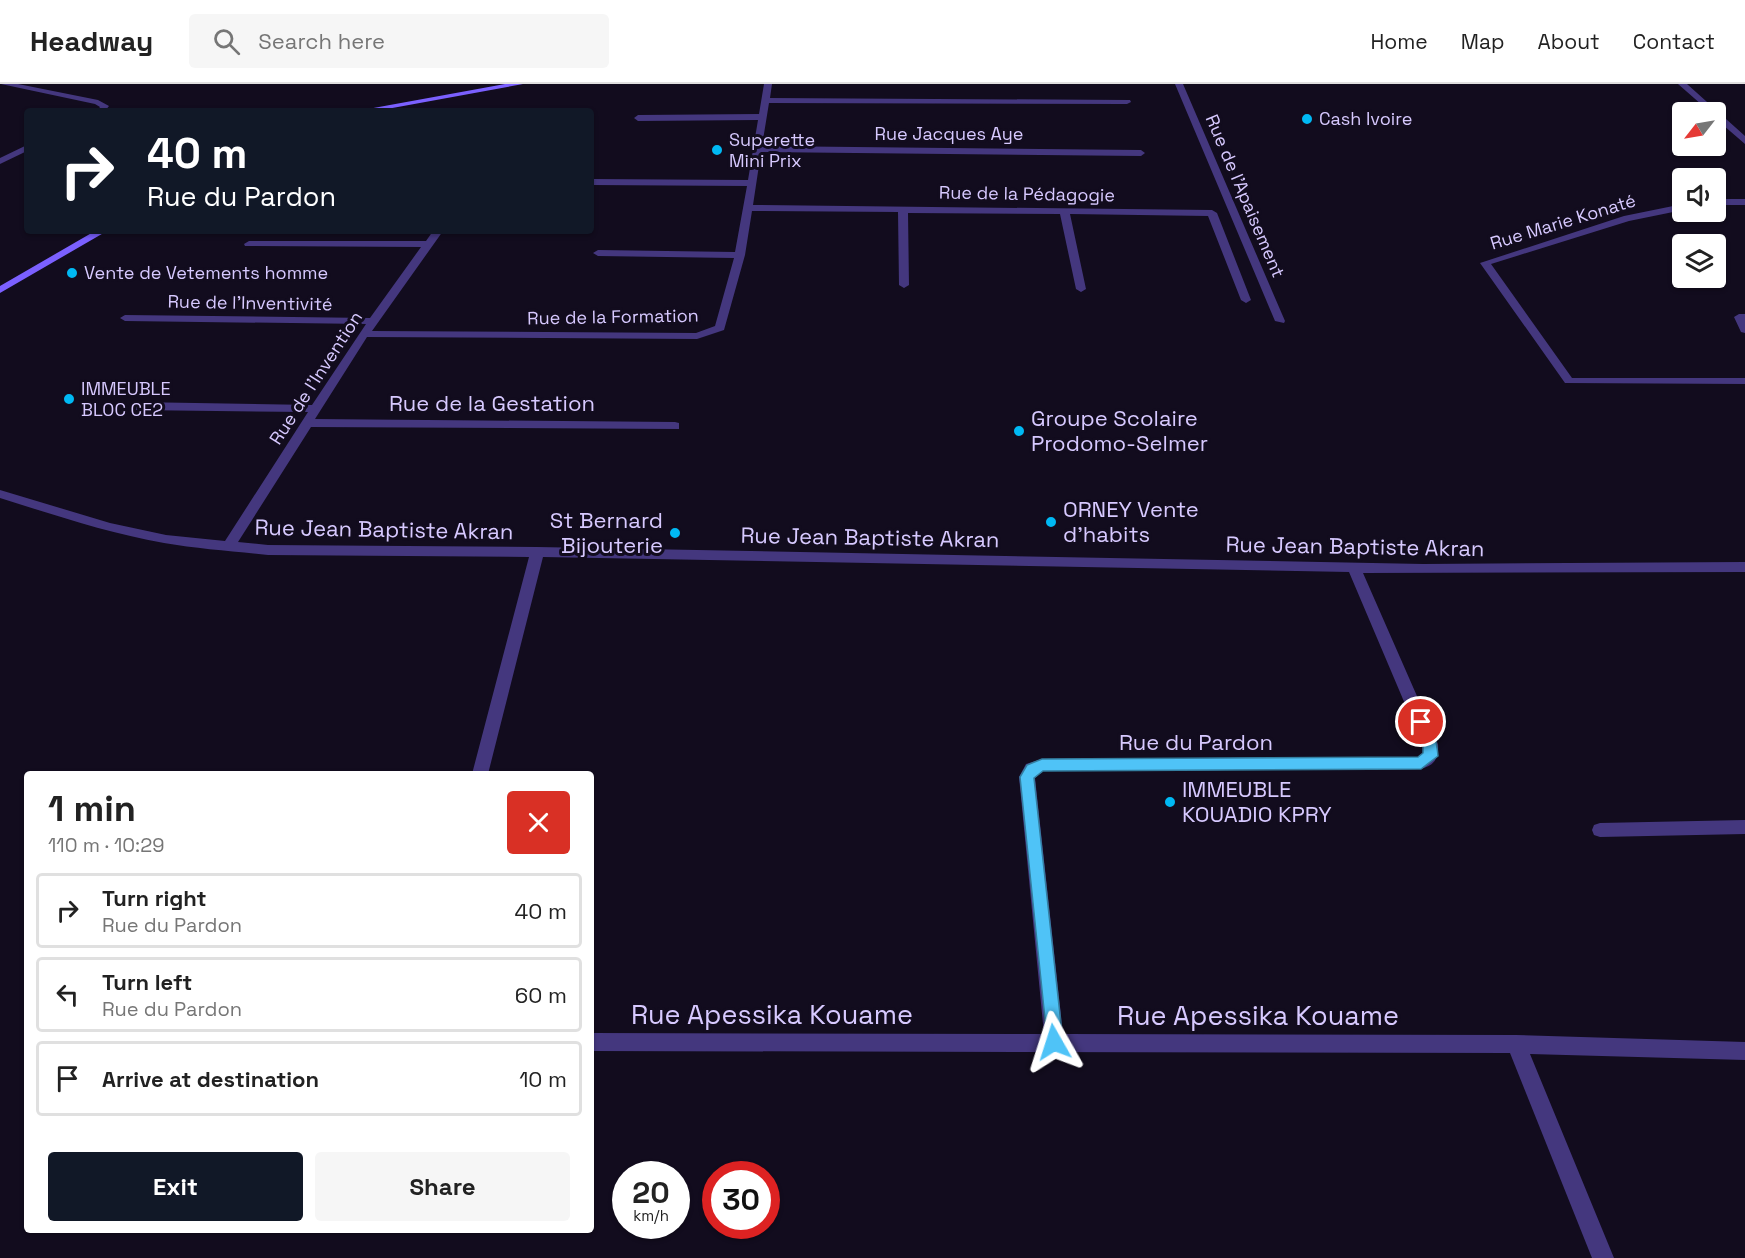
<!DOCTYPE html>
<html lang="en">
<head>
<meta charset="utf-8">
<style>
	:root { --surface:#fff; --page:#f6f6f6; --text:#222; --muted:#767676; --line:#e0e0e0; --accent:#111827 }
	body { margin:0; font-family:"Space Grotesk",sans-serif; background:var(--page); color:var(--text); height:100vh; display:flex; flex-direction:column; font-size:22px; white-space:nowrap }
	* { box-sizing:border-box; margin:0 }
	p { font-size:20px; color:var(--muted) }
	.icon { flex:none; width:33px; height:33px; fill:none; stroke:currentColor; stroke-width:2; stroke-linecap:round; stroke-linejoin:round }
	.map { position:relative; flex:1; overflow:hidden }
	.details { position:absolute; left:24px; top:687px; width:570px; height:462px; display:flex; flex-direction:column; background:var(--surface); border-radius:6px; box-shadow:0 2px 4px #0004 }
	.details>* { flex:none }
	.guide { position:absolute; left:24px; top:24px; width:570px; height:126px; border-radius:6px; box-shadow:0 2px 4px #0004; background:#111827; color:#fff; overflow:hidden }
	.needle { width:39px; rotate:239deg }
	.controls { position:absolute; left:1672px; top:18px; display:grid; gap:12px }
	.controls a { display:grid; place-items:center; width:54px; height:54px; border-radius:6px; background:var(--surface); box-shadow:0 2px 4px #0004; font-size:30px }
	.speed { position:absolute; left:612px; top:1077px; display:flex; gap:12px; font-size:30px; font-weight:700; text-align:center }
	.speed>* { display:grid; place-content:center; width:78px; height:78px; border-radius:50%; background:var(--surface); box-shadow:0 2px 4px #0004; line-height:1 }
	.speed small { font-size:15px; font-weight:400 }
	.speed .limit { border:9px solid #d22; background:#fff; color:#111 }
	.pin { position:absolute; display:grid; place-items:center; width:51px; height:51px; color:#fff; margin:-26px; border:3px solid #fff; border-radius:50%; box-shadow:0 2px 6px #0007 }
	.me { position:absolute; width:66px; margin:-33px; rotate:354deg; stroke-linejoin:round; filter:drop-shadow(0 0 4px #0008) }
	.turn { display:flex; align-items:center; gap:21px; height:126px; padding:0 24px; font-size:27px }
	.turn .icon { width:78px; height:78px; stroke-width:2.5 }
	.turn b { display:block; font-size:42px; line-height:51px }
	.round { display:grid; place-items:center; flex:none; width:63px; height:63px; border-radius:6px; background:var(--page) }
	.summary { display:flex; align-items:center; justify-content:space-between; height:102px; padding:0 24px }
	h1 { font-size:36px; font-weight:800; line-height:45px }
	.cta { display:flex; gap:12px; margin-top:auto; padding:12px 24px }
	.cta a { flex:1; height:69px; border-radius:6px; background:var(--accent); color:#fff; font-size:24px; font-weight:800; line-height:69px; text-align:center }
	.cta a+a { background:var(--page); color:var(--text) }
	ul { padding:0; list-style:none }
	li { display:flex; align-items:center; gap:18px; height:75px; margin:0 12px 9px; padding:0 12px; border:3px solid var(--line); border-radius:6px }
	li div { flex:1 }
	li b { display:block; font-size:22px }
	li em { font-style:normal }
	header { display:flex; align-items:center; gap:36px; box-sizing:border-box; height:84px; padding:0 30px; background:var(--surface); border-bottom:2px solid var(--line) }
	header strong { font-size:28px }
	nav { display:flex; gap:33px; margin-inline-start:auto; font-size:21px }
	.search { width:420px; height:54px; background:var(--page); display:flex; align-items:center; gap:15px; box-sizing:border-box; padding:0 21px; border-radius:6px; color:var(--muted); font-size:22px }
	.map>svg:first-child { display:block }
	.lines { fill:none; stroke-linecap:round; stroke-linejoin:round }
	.street { fill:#44377e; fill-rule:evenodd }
	.secondary { fill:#7b60ff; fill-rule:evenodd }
	.route { fill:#4fc3f7; stroke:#337fa1; stroke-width:1.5 }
	.poi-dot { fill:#00b9f4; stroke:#120c1e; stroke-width:2 }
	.labels { text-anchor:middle; stroke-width:6; stroke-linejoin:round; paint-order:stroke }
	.far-poi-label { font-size:18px; fill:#d7c9ff; stroke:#120c1e; text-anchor:start }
	.far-street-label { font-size:18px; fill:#d7c9ff; stroke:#120c1e }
	.street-label { font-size:22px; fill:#d7c9ff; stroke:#120c1e }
	.poi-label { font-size:22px; fill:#d7c9ff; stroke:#120c1e; text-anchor:start }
	.near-street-label { font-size:27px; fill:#d7c9ff; stroke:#120c1e }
</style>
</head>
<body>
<header>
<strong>Headway</strong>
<div class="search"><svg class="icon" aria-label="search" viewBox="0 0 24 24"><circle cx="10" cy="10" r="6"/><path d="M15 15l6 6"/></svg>Search here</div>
<nav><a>Home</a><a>Map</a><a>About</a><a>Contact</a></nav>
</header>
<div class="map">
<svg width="1745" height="1174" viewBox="0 0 1745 1174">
	<rect width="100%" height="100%" fill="#120c1e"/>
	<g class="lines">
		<path class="street" d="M1,0h17l80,16 11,6 -4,5h-8l3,-4 -5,-3z
			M764,0h8l-2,14 360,2 1,2 -4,2 -358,-1 -7,43 379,4 4,3 -4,3 -380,-4 -8,53 459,5 5,3 34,87 -5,3 -5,-3 -33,-84 -138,-2 16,75 -5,3 -5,-3 -16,-75 -152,-1 1,72 -5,3 -5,-3 -1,-73 -146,-1 -7,44 -21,75 -27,9 -330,-2 -52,82 360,3 4,1v6l-368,-2 -73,115 30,3 269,2 886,17 322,-2v10l-382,1 75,171c1,14 -3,21 -17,25l-378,2 -8,7 28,256 453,1 229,7v18l-215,-6 84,204h-22l-82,-205 -919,-2v-18l453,1 -25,-257 7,-13 16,-5 376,-2 5,-4 -1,-9 -73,-172 -806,-15 -55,217h-16l57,-217 -261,-2c-35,-4 -70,-6 -104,-12 -56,-10 -110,-28 -164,-45v-8l110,33 56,12 59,6 83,-129 -173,-2 -6,-4 6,-4 177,3 54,-81 -241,-3 -5,-3 5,-3 245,3 51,-71 -176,-1 -1,-2 5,-3h177l7,-10h10l-71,100 324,2 19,-7 19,-68 -136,-2 -5,-3 5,-3 137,2 12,-66 -156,-1v-6l157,1 10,-60 -120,1 -4,-3 4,-3 121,-1z
			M1175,0h8l102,237 -1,2 -9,-2z
			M1678,0h9l58,52v8l-29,-25v-7h-6z
			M27,61v6l-27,13v-6z
			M1716,115h29v6h-29z
			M1683,120v6l-54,11 -138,43 81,114h173v6l-180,-1 -85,-120 144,-47z
			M1739,230h6v19l-4,-1 -7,-15z
			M1745,736v14l-145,3 -6,-2 -2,-5 2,-5 6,-2z"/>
		<path class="secondary" d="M505,0h18l-147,27h-19z
			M95,147h12l-107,62v-7z"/>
	</g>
	<path class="route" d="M1421,632c12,4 16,28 17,40l-17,13 -378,2 -9,7 29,264 -3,6 -6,3 -6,-3 -28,-271 7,-12 15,-6 376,-2 5,-4v-9l-9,-22z"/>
	<g class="poi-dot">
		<circle cx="1307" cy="35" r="6"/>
		<circle cx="717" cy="66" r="6"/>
		<circle cx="72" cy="189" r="6"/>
		<circle cx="69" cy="315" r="6"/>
		<circle cx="1019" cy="347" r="6"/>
		<circle cx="1051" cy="438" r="6"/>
		<circle cx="675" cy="449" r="6"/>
		<circle cx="1170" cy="718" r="6"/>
	</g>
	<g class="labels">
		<g class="far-poi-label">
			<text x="1319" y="41">Cash Ivoire</text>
			<text x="729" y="62">Superette<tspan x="729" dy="21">Mini Prix</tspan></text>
			<text x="84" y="195">Vente de Vetements homme</text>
			<text x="81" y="311">IMMEUBLE<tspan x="81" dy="21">BLOC CE2</tspan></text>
		</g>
		<g class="far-street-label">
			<text x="949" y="56">Rue Jacques Aye</text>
			<text transform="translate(1027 110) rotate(1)" y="6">Rue de la Pédagogie</text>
			<text transform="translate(1245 112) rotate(67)" y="6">Rue de l'Apaisement</text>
			<text transform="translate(1563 138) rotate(-17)" y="6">Rue Marie Konaté</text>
			<text transform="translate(250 219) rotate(1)" y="6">Rue de l'Inventivité</text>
			<text transform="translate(613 233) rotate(-1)" y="6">Rue de la Formation</text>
			<text transform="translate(316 294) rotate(-57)" y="6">Rue de l'Invention</text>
		</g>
		<g class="street-label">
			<text x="492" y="327">Rue de la Gestation</text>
			<text transform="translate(384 445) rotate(1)" y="8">Rue Jean Baptiste Akran</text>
			<text transform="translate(870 453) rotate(1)" y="8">Rue Jean Baptiste Akran</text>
			<text transform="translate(1355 462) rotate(1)" y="8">Rue Jean Baptiste Akran</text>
			<text x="1196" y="666">Rue du Pardon</text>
		</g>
		<g class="poi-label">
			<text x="1031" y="342">Groupe Scolaire<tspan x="1031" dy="25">Prodomo-Selmer</tspan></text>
			<text x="1063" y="433">ORNEY Vente<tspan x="1063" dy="25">d'habits</tspan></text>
			<text x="663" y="444" text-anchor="end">St Bernard<tspan x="663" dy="25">Bijouterie</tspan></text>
			<text x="1182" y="713">IMMEUBLE<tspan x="1182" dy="25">KOUADIO KPRY</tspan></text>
		</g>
		<g class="near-street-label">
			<text x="772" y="940">Rue Apessika Kouame</text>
			<text x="1258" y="941">Rue Apessika Kouame</text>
		</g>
	</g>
</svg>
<div class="controls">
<a><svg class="needle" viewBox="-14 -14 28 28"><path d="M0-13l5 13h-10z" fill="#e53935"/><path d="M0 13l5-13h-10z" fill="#767676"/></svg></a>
<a><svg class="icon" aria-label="sound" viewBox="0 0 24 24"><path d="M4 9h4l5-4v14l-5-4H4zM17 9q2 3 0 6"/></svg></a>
<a><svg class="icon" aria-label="layers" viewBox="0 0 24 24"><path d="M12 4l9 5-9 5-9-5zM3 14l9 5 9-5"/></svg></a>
</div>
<div class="speed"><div>20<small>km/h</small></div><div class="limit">30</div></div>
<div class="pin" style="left:1421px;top:638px;background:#d93025"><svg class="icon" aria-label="arrive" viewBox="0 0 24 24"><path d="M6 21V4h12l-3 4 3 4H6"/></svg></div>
<svg class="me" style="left:1054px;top:958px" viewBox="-20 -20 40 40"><path d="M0-17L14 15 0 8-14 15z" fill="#4fc3f7" stroke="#fff" stroke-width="4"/></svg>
<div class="guide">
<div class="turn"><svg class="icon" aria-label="right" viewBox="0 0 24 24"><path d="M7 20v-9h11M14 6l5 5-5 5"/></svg><div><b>40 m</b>Rue du Pardon</div></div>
</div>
<section class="details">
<div class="summary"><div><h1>1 min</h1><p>110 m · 10:29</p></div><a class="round" style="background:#d93025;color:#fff"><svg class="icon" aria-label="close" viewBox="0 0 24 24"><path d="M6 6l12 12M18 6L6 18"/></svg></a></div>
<ul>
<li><svg class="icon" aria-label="right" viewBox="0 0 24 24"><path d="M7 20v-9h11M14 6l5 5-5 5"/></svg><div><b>Turn right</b><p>Rue du Pardon</p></div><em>40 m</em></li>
<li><svg class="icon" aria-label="left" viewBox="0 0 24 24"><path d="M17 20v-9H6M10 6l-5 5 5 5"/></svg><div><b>Turn left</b><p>Rue du Pardon</p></div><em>60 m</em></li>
<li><svg class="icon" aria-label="arrive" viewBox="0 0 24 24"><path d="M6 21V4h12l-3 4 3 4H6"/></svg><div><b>Arrive at destination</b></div><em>10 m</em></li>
</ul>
<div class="cta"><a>Exit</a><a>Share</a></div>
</section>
</div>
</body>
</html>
